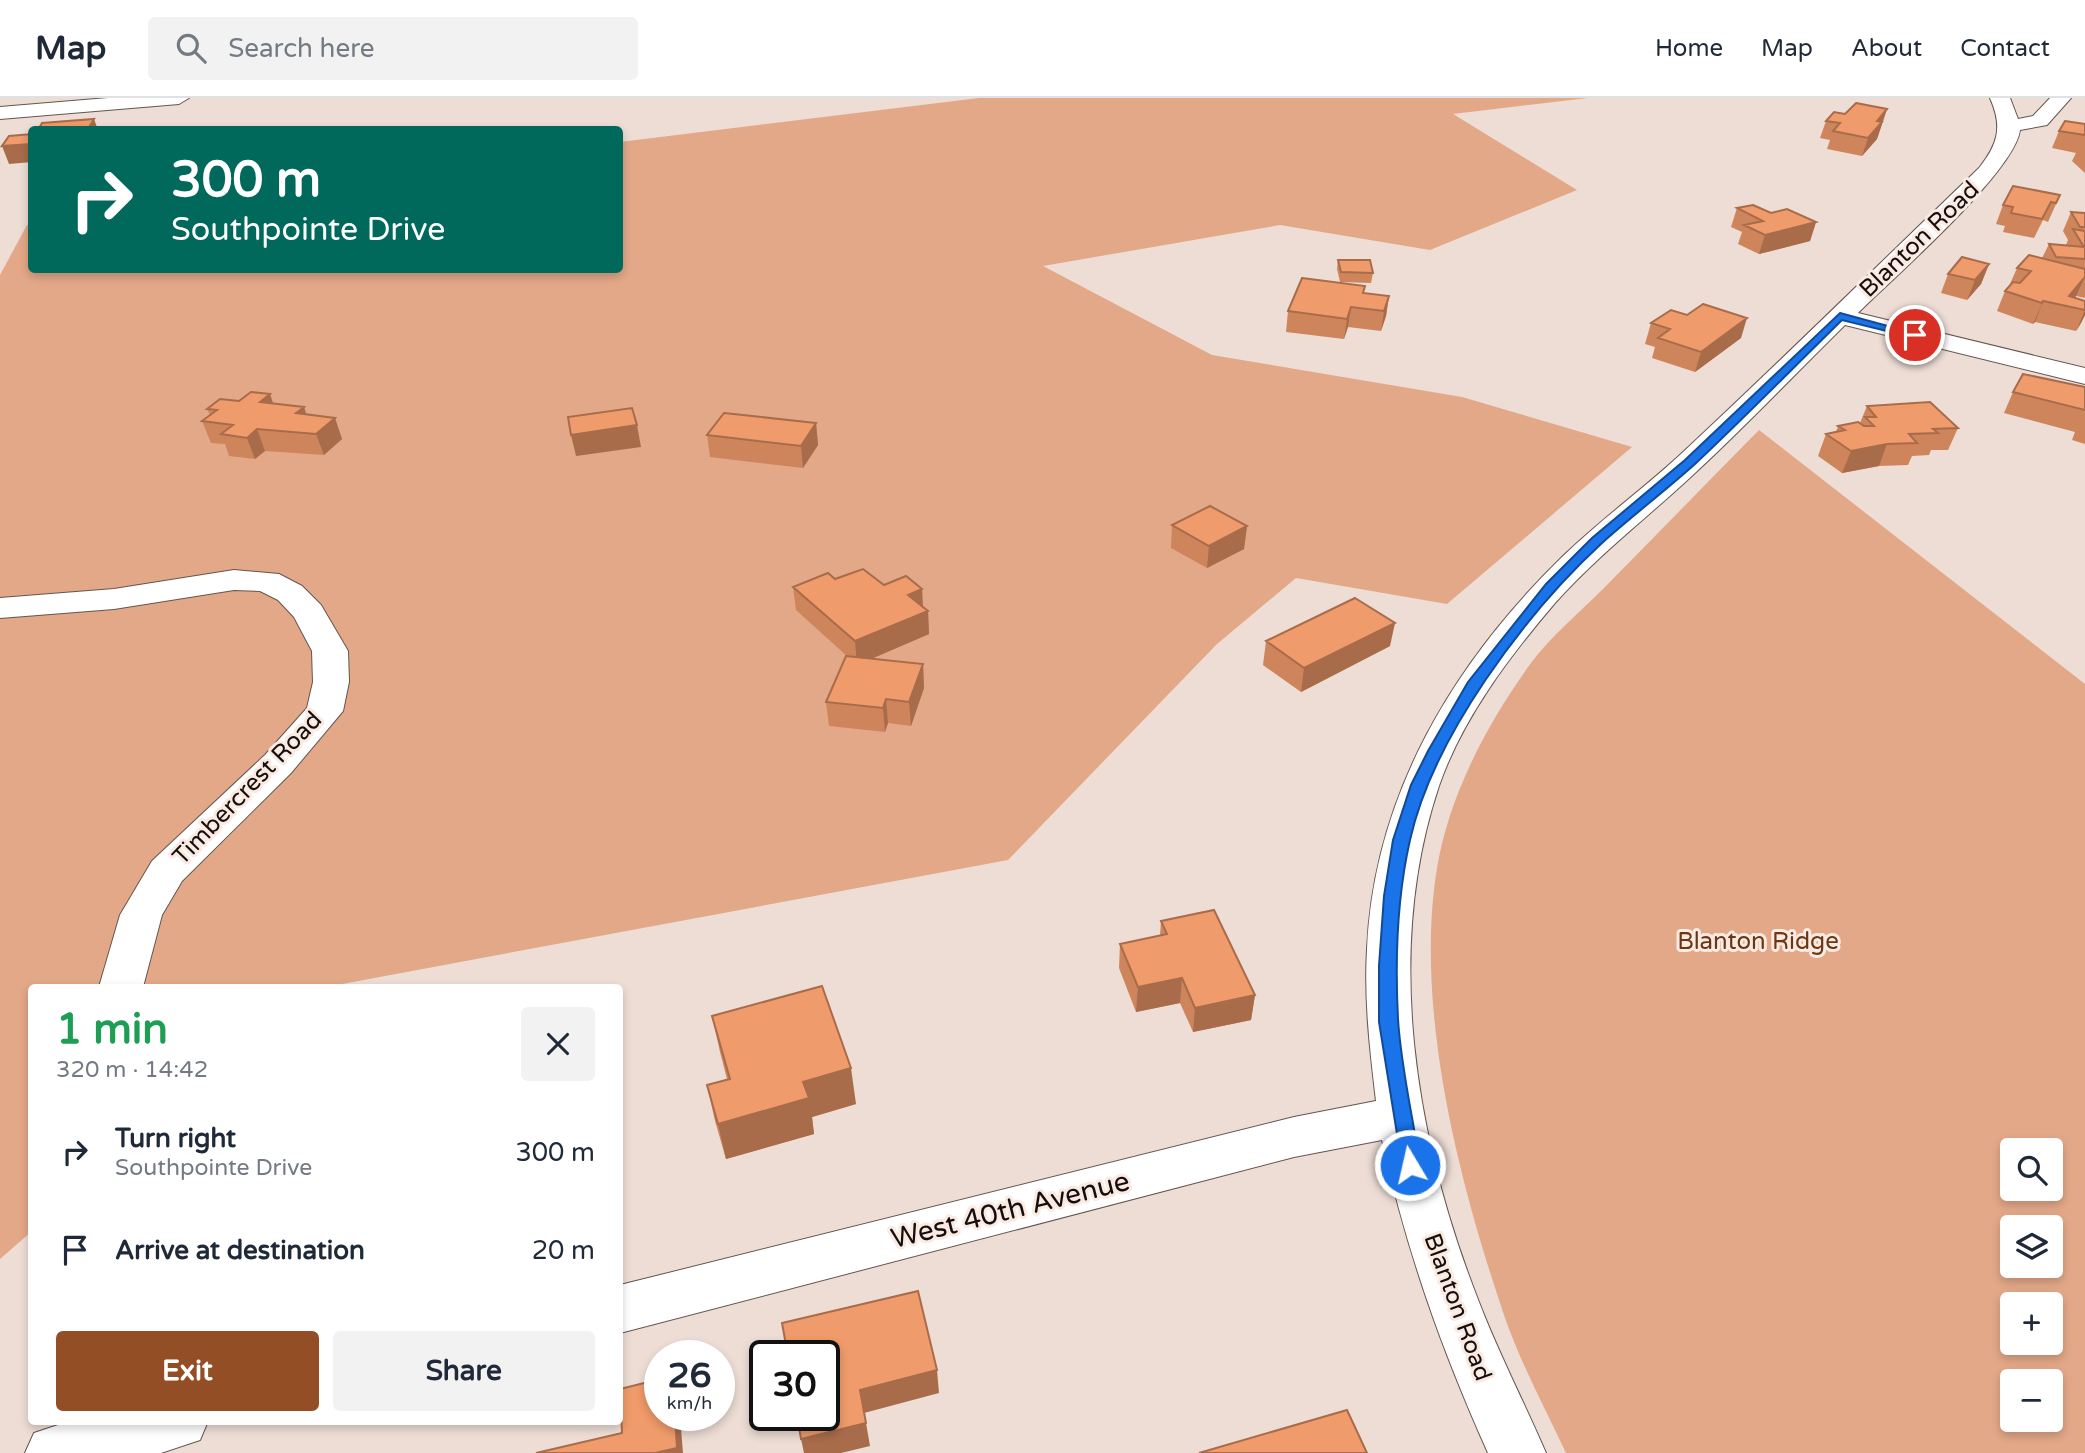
<!DOCTYPE html>
<html lang="en">
<head>
<meta charset="utf-8">
<style>
	:root { --surface:#fff; --page:#f2f2f3; --text:#1f2937; --muted:#747a83; --line:#e0e1e3; --accent:#944e25 }
	body { margin:0; font-family:"Varela Round",sans-serif; background:var(--page); color:var(--text); height:100vh; display:flex; flex-direction:column; font-size:26px; white-space:nowrap }
	* { box-sizing:border-box; margin:0 }
	p { font-size:23px; color:var(--muted) }
	.icon { flex:none; width:38px; height:38px; fill:none; stroke:currentColor; stroke-width:2; stroke-linecap:round; stroke-linejoin:round }
	.map { position:relative; flex:1; overflow:hidden }
	.panel { position:absolute; left:28px; top:886px; width:595px; height:441px; display:flex; flex-direction:column; background:var(--surface); border-radius:7px; box-shadow:0 4px 10px #0003 }
	.panel>* { flex:none }
	.banner { position:absolute; left:28px; top:28px; width:595px; height:147px; border-radius:7px; box-shadow:0 4px 10px #0003; background:#00695c; color:#fff; overflow:hidden }
	.controls { position:absolute; left:2000px; top:1040px; display:grid; gap:14px }
	.controls a { display:grid; place-items:center; width:63px; height:63px; border-radius:7px; background:var(--surface); box-shadow:0 4px 10px #0003; font-size:35px }
	.speed { position:absolute; left:644px; top:1242px; display:flex; gap:14px; font-size:35px; font-weight:700; text-align:center }
	.speed>* { display:grid; place-content:center; width:91px; height:91px; border-radius:50%; background:var(--surface); box-shadow:0 4px 10px #0003; line-height:1 }
	.speed small { font-size:18px; font-weight:400 }
	.speed .limit { border:4px solid #111; border-radius:10px; background:#fff; color:#111 }
	.pin { position:absolute; display:grid; place-items:center; width:60px; height:60px; color:#fff; margin:-30px; border:4px solid #fff; border-radius:50%; box-shadow:0 2px 7px #0007 }
	.me { position:absolute; width:77px; margin:-38px; rotate:351deg; stroke-linejoin:round; filter:drop-shadow(0 0 5px #0008) }
	.turn { display:flex; align-items:center; gap:24px; height:147px; padding:0 28px; font-size:32px }
	.turn .icon { width:91px; height:91px; stroke-width:2.5 }
	.turn b { display:block; font-size:49px; line-height:60px }
	.round { display:grid; place-items:center; flex:none; width:74px; height:74px; border-radius:7px; background:var(--page) }
	.overview { display:flex; align-items:center; justify-content:space-between; height:119px; padding:0 28px }
	h1 { font-size:42px; font-weight:700; line-height:52px; color:#1e9e55 }
	.action { display:flex; gap:14px; margin-top:auto; padding:14px 28px }
	.action a { flex:1; height:80px; border-radius:7px; background:var(--accent); color:#fff; font-size:28px; font-weight:700; line-height:80px; text-align:center }
	.action a+a { background:var(--page); color:var(--text) }
	ul { padding:0; list-style:none }
	li { display:flex; align-items:center; gap:21px; height:98px; padding:0 28px }
	li div { flex:1 }
	li b { display:block; font-size:26px }
	li em { font-style:normal }
	header { display:flex; align-items:center; gap:42px; box-sizing:border-box; height:98px; padding:0 35px; background:var(--surface); border-bottom:2px solid var(--line) }
	header strong { font-size:33px }
	nav { display:flex; gap:38px; margin-inline-start:auto; font-size:24px }
	.search { width:490px; height:63px; background:var(--page); display:flex; align-items:center; gap:18px; box-sizing:border-box; padding:0 24px; border-radius:7px; color:var(--muted); font-size:26px }
	.map>svg:first-child { display:block }
	.green { fill:#e3a888; fill-rule:evenodd }
	.lines { fill:none; stroke-linecap:round; stroke-linejoin:round }
	.minor-casing { stroke:#64564f; stroke-width:2 }
	.minor { fill:#fff; fill-rule:evenodd }
	.wall { fill:#ce855c }
	.shaded-wall { fill:#a86c4b }
	.building { fill:#f09b6b; stroke:#a86c4b; stroke-width:2 }
	.route { fill:#1a73e8; stroke:#114b97; stroke-width:2 }
	.labels { text-anchor:middle; stroke-width:6; stroke-linejoin:round; paint-order:stroke }
	.street-label { font-size:24px; fill:#140f0c; stroke:#fbeae2 }
	.park-label { font-size:24px; fill:#6c3513; stroke:#fbeae2 }
	.near-street-label { font-size:28px; fill:#140f0c; stroke:#fbeae2 }
</style>
</head>
<body>
<header>
<strong>Map</strong>
<div class="search"><svg class="icon" aria-label="search" viewBox="0 0 24 24"><circle cx="10" cy="10" r="6"/><path d="M15 15l6 6"/></svg>Search here</div>
<nav><a>Home</a><a>Map</a><a>About</a><a>Contact</a></nav>
</header>
<div class="map">
<svg width="2085" height="1355" viewBox="0 0 2085 1355">
	<rect width="100%" height="100%" fill="#edddd5"/>
	<path class="green" d="M979,0h609l-135,16 124,76 -147,60 -150,-25 -237,41 169,89 250,42 170,50 -185,157 -151,-26 -79,66 -209,216 -682,127h-294l-1,245 -31,27v-984l27,-50h4l1,45h588v-128z
		M1759,332l326,254v769h-519c-21,-45 -46,-91 -62,-138 -45,-133 -90,-306 -67,-447 12,-73 51,-146 94,-205 20,-27 49,-51 73,-75 52,-53 104,-106 155,-158zM2012,1052h39v38h-39zM2012,1129h39v38h-39zM2012,1206h39v38h-39zM2012,1283h39v38h-39z"/>
	<g class="lines">
		<defs>
			<path id="minor" d="M108,0h81l-10,6 -179,15v-12z
				M1990,0h20l8,21 15,-3 17,-18h21l-24,27 -27,5c-5,42 -128,149 -162,183l227,55v16l-240,-59c-50,49 -98,100 -150,148 -47,44 -97,82 -140,130 -46,54 -93,116 -116,183 -56,167 -23,356 40,516 20,52 45,100 67,151h-58c-47,-105 -81,-201 -106,-313l-88,17 -674,176v-48l674,-168 82,-16c-6,-50 -12,-101 -9,-152 7,-154 86,-285 194,-391 38,-37 81,-68 120,-104 101,-94 199,-191 298,-286 19,-24 24,-41 11,-70z
				M234,472l45,4 23,12 19,19 27,46 1,31 -6,29 -52,62 -109,108 -20,34 -19,72h-44l21,-72 32,-54 113,-106 42,-47 6,-26 -1,-31 -18,-34 -16,-17 -18,-9 -26,-1 -120,19 -114,9v-20l114,-9z
				M70,1323h138l-8,19 -39,13h-136l9,-20z"/>
		</defs>
		<use href="#minor" class="minor-casing"/>
		<use href="#minor" class="minor"/>
	</g>
	<path class="wall" d="M1887,11l-10,30 -15,17 -35,-7 3,-9 -10,-2 6,-17 19,-7z
		M2085,26v49l-13,-12 4,-8 -24,-5 7,-17z
		M2060,97l-12,27 -5,-2 -9,18 -31,-6 2,-6 -9,-2 7,-19z
		M1737,110l34,5 45,9 -6,19 -51,13 -21,-10 4,-12 -11,-5z
		M2071,114l14,1v85l-9,-2 -1,2 10,3v14l-4,8 -5,8 -41,-9 -2,2 -36,-13 8,-20 5,-7 7,-16 25,-10 7,-14 17,1 2,-5 -5,-9z
		M1338,162l35,13 -2,10 -31,-1 -3,-13z
		M1989,166l-8,20 -14,16 -26,-7 7,-19z
		M1364,195l25,3 -3,20 -5,15 -33,-4 -4,12 -58,-7 2,-21z
		M1651,225l90,15 -46,34 -43,-14 3,-11 -10,-3z
		M2085,289v57l-13,-4 3,-8 -71,-19 9,-21z
		M270,296l3,9 31,4 2,7 29,4 7,21 -18,16 -59,-4 -10,8 -26,-3 -4,-12 -14,-1 -9,-22 8,-6 -3,-6z
		M1867,308l91,22 -10,22h-17l-2,5 -17,1 -4,9 -29,1 -37,7 -24,-17 8,-22 10,-2 2,-6 22,-3z
		M816,325l2,22 -15,23 -93,-11 -3,-22z
		M1172,427l75,1 -3,23 -37,19 -36,-20z
		M835,481l87,10 1,18 5,4 1,23 -58,25 52,5 1,24 -13,38 -23,-3 -3,9 -56,-6 -3,-24 22,-45 -52,-47 -3,-23z
		M1266,543l124,5 -89,46 -38,-27z
		M1161,823l94,74 -4,25 -58,12 -13,-29 -44,9 -17,-44 1,-24 40,-8z
		M712,918l144,88 -44,13 2,17 -88,25 -11,-38 -8,-36 20,-6 -7,-27z"/>
	<path class="shaded-wall" d="M1887,11l-10,30 -15,17 6,-18 9,-17z
		M94,21l4,11h-15z
		M31,46l1,18 -23,2 -7,-18z
		M1816,124l-6,19 -51,13 6,-19z
		M1989,166l-8,20 -14,16 8,-20z
		M2085,179l-9,19 -8,11 1,-11z
		M1389,198l-3,20 -5,15 3,-20z
		M2043,203l-8,21 -2,2 9,-21z
		M1351,209l-3,20 -4,12 3,-20z
		M2085,212v5l-4,8 -5,8z
		M1747,220l-6,20 -46,34 6,-20z
		M270,296l7,22 -17,-14z
		M304,309l7,21 -15,-15z
		M335,320l7,21 -18,16 -8,-21z
		M816,325l2,22 -15,23 -2,-22z
		M637,327l4,22 -65,9 -5,-21z
		M257,331l8,22 -10,8 -8,-21z
		M1887,346l-8,22 -37,7 9,-22z
		M1247,428l-3,23 -37,19 2,-22z
		M922,491l1,23 -15,-17z
		M928,513l1,23 -72,31 -2,-24z
		M1395,525l-5,23 -89,46 3,-24z
		M923,566l1,24 -13,38 -2,-24z
		M886,601l2,24 -3,9 -2,-24z
		M1182,880l-2,25 -44,9 2,-25z
		M1255,897l-4,25 -58,12 2,-24z
		M851,970l5,36 -44,13 2,17 -88,25 -8,-35 85,-42z
		M937,1272l2,23 -75,20 -4,-23z
		M675,1318h5l3,37h-28z
		M866,1325l4,23 -29,7h-37l-3,-14z"/>
	<path class="building" d="M1856,5l31,6 -10,12 5,1 -14,16 -35,-7 7,-8 -14,-2 8,-9 11,2z
		M94,21l-6,10 -50,1 4,-7z
		M2065,23l20,3v11l-26,-4z
		M32,36l-1,10 -29,2 7,-10z
		M2013,88l47,9 -4,8 -5,-1 -9,17 -31,-6 2,-6 -10,-2z
		M1753,107l18,8 16,-4 29,13 -51,13 -21,-10 19,-4 -26,-13z
		M2071,114l14,1v14h-5z
		M2073,131l12,2v28l-29,-2 -7,-13 35,3z
		M2029,157l56,14v8l-16,19 16,5v9l-42,-9 -1,2 -37,-12 8,-9 7,1 11,-12 -14,-3z
		M1962,159l27,7 -14,16 -27,-6z
		M1338,162h32l3,13 -32,-1z
		M1302,180l63,8 -2,7 26,3 -5,15 -33,-4 -4,12 -59,-8z
		M1703,206l44,14 -46,34 -43,-14 12,-9 -19,-6 20,-13 16,5z
		M2023,276l62,13v23l-72,-18z
		M251,294l19,2 -10,8 44,5 -8,6 39,5 -19,16 -59,-5 -10,9 -26,-4 12,-9 -31,-4 15,-11 -10,-1 13,-10 19,2z
		M1930,304l28,26 -25,1 5,4 -29,1 8,9 -30,1 -36,7 -25,-17 19,-4 -7,-4 20,-4 6,4h10l-9,-9h11l-9,-11z
		M632,310l5,17 -66,10 -3,-18z
		M724,315l92,10 -15,23 -94,-11z
		M1210,408l37,20 -38,20 -37,-21z
		M863,471l21,16 22,-9 16,13 -14,6 20,16 -73,30 -62,-54 35,-14 7,6z
		M1355,500l40,25 -91,45 -38,-27z
		M846,558l77,8 -14,38 -23,-3 -3,9 -57,-6z
		M1214,812l41,85 -60,13 -13,-30 -44,9 -18,-43 47,-10 -6,-13z
		M822,888l29,82 -48,14 6,16 -91,26 -11,-39 23,-6 -18,-63z
		M918,1193l19,79 -77,20 6,33 -65,16 -4,-23h27v-60h-36l-6,-33z
		M660,1281v37h15l2,32 -22,5h-119l86,-20 -2,-44z
		M1347,1312l20,43h-168z"/>
	<path class="route" d="M1840,215l81,22 -6,3 -73,-18c-49,48 -97,97 -147,144 -30,27 -63,52 -93,79 -77,71 -169,194 -192,297 -13,57 -15,121 -12,179 3,49 15,98 22,146l-3,6 -7,3 -7,-3 -24,-149v-56l5,-70 9,-56 18,-55 17,-34 40,-69 78,-98 46,-46 93,-78z"/>
	<g class="labels">
		<g class="street-label">
			<text transform="translate(1919 141) rotate(-44)" y="8">Blanton Road</text>
			<text transform="translate(247 690) rotate(-46)" y="8">Timbercrest Road</text>
			<text transform="translate(1458 1209) rotate(70)" y="8">Blanton Road</text>
		</g>
		<g class="park-label">
			<text x="1758" y="851">Blanton Ridge</text>
		</g>
		<g class="near-street-label">
			<text transform="translate(1010 1111) rotate(-14)" y="10">West 40th Avenue</text>
		</g>
	</g>
</svg>
<div class="controls">
<a><svg class="icon" aria-label="search" viewBox="0 0 24 24"><circle cx="10" cy="10" r="6"/><path d="M15 15l6 6"/></svg></a>
<a><svg class="icon" aria-label="layers" viewBox="0 0 24 24"><path d="M12 4l9 5-9 5-9-5zM3 14l9 5 9-5"/></svg></a>
<a>+</a>
<a>−</a>
</div>
<div class="speed"><div>26<small>km/h</small></div><div class="limit">30</div></div>
<div class="pin" style="left:1915px;top:237px;background:#d93025"><svg class="icon" aria-label="arrive" viewBox="0 0 24 24"><path d="M6 21V4h12l-3 4 3 4H6"/></svg></div>
<svg class="me" style="left:1410px;top:1067px" viewBox="-20 -20 40 40"><circle r="17" fill="#1a73e8" stroke="#fff" stroke-width="3"/><path d="M0-11L8 9 0 5-8 9z" fill="#fff"/></svg>
<div class="banner">
<div class="turn"><svg class="icon" aria-label="right" viewBox="0 0 24 24"><path d="M7 20v-9h11M14 6l5 5-5 5"/></svg><div><b>300 m</b>Southpointe Drive</div></div>
</div>
<section class="panel">
<div class="overview"><div><h1>1 min</h1><p>320 m · 14:42</p></div><a class="round"><svg class="icon" aria-label="close" viewBox="0 0 24 24"><path d="M6 6l12 12M18 6L6 18"/></svg></a></div>
<ul>
<li><svg class="icon" aria-label="right" viewBox="0 0 24 24"><path d="M7 20v-9h11M14 6l5 5-5 5"/></svg><div><b>Turn right</b><p>Southpointe Drive</p></div><em>300 m</em></li>
<li><svg class="icon" aria-label="arrive" viewBox="0 0 24 24"><path d="M6 21V4h12l-3 4 3 4H6"/></svg><div><b>Arrive at destination</b></div><em>20 m</em></li>
</ul>
<div class="action"><a>Exit</a><a>Share</a></div>
</section>
</div>
</body>
</html>
